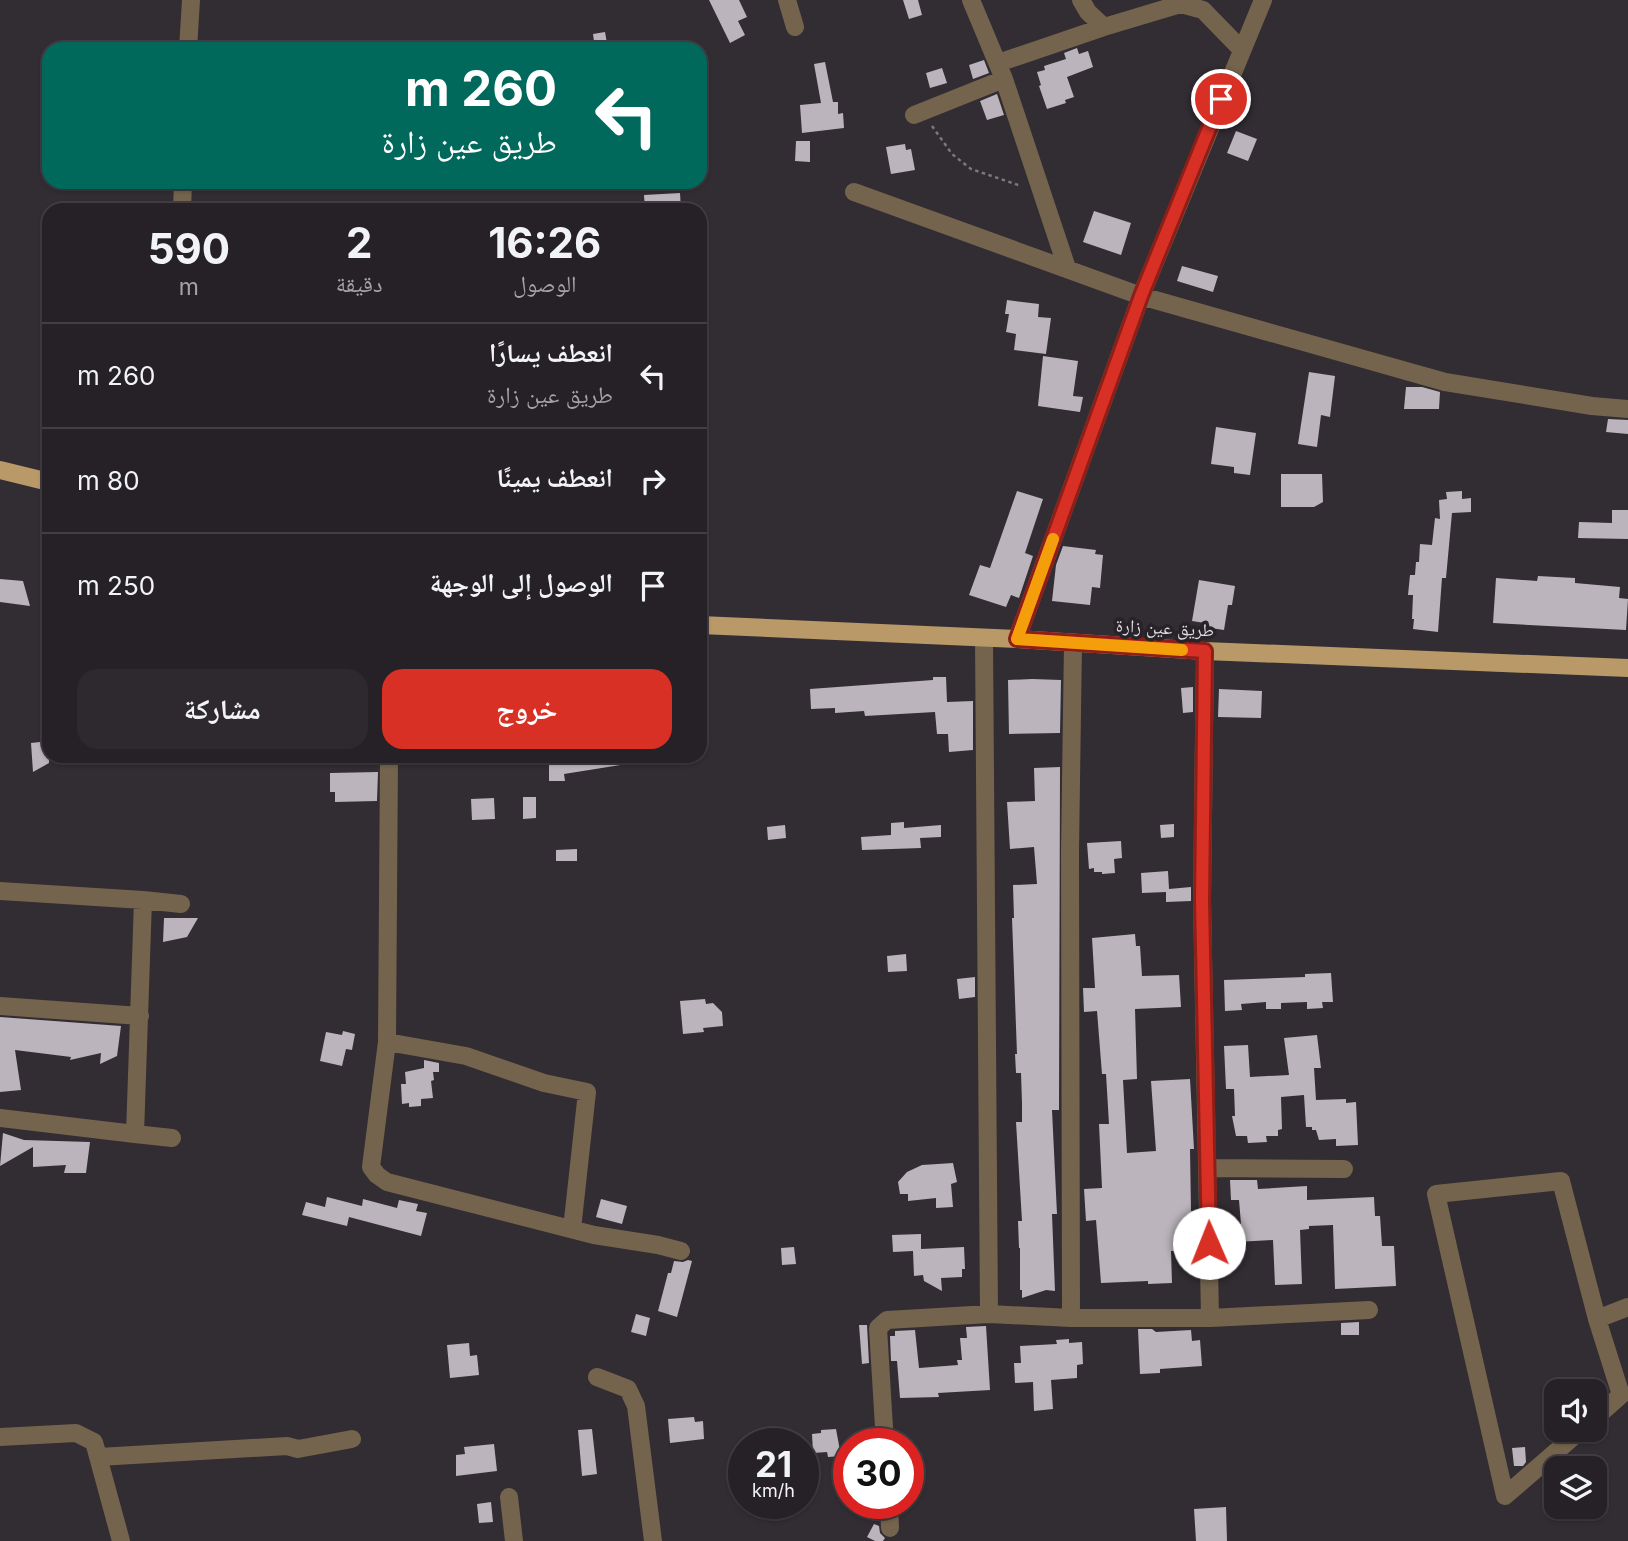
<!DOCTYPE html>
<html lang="ar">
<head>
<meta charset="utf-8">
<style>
	:root { --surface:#262126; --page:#2e292e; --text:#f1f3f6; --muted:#a4a3a7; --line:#423e43; --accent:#d93025 }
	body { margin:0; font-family:Inter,"Noto Naskh Arabic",sans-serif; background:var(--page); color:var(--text); direction:rtl; height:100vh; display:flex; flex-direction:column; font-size:26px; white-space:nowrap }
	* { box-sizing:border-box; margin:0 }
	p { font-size:23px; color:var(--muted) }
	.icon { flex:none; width:38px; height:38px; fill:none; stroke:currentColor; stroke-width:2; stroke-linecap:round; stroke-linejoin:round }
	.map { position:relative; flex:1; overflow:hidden; direction:ltr }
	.drawer { position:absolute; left:42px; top:203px; width:665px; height:560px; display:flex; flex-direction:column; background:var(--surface); border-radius:21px; box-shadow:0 2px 5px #0004,0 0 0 2px var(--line); direction:rtl }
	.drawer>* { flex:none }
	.hud { position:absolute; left:42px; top:42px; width:665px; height:147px; border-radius:21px; box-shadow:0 2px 5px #0004,0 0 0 2px var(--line); direction:rtl; background:#00695c; color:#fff; overflow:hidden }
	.fabs { position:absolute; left:1544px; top:1379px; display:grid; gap:14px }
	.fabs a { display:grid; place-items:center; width:63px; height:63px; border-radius:14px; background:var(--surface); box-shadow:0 2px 5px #0004,0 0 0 2px var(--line); font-size:35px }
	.speed { position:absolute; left:728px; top:1428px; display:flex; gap:14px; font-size:35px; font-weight:700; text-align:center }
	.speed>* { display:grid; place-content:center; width:91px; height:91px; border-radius:50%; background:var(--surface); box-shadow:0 2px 5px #0004,0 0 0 2px var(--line); line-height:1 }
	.speed small { font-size:18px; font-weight:400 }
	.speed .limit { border:10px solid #d22; background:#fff; color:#111 }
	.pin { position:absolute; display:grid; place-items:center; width:60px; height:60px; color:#fff; margin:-30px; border:4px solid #fff; border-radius:50%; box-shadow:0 2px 7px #0007 }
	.me { position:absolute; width:77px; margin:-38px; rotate:359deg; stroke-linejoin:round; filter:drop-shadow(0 0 5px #0008) }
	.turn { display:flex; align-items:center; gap:24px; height:147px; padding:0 35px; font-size:32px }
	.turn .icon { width:91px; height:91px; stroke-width:2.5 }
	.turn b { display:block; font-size:49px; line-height:60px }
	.eta { display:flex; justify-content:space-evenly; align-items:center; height:119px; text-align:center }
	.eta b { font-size:42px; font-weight:700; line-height:49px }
	.cta { display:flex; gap:14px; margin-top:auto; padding:14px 35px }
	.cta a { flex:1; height:80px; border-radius:21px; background:var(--accent); color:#fff; font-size:28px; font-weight:700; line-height:80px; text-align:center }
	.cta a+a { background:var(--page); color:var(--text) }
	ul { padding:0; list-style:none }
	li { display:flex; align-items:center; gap:21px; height:105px; padding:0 35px; border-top:2px solid var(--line) }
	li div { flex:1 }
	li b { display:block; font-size:26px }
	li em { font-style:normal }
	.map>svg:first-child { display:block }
	.building { fill:#bcb4bd }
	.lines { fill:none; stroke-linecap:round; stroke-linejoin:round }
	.path { stroke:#7c777d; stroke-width:2.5; stroke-dasharray:3.5 3.5; stroke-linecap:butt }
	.minor { stroke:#74644d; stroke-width:18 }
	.major { stroke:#b99967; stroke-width:18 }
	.route-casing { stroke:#8d1f18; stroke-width:18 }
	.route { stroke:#d93025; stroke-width:12 }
	.slow { stroke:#f59e0b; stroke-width:12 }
	.labels { text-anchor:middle; stroke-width:7; stroke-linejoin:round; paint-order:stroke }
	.street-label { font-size:18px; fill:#dedadf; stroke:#282229 }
</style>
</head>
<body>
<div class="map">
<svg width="1628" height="1541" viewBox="0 0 1628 1541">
	<rect width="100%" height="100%" fill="#322c33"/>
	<path class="building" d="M709,0h30l8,17 -9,4 7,14 -15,8z
		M903,0h15l4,15 -13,4z
		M605,32l3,17h-13l-2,-15z
		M1077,48l2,6 9,-3 5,16 -26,10 7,20 -9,3 1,3 -19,6 -8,-23 2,-1 -4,-13 8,-2 -1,-4 22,-7 -2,-6z
		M984,60l5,13 -16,6 -4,-14z
		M825,62l8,40h5v12l5,-1 1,15 -42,5 -2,-28 21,-2 -7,-39z
		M942,68l5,15 -17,5 -4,-15z
		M997,94l7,21 -17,5 -7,-19z
		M1236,131l21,8 -9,22 -21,-8z
		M796,141h14v21l-15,-1z
		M905,144l1,6 5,-1 4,21 -24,4 -5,-27z
		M680,193l1,17h-36l-1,-15z
		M1094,211l37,12 -10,32 -38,-13z
		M1182,266l36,10 -5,16 -36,-11z
		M1007,300l32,4 -1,13 13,1 -5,36 -32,-4 2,-16 -10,-2 3,-18h-4z
		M1043,356l35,5 -5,35 10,1 -3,15 -42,-6z
		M1309,372l26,4 -5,41 -9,-2 -4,32 -19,-3z
		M1406,387h16l18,5 -1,17h-35z
		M1608,419l20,1v14l-22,-2z
		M1216,427l40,6 -6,42 -16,-2v-6l-23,-3z
		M1281,474h41l1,28 -9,5h-33z
		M1017,491l26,8 -18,54 8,3 -14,42 -8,-3 -5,12 -37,-12 11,-30 10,3z
		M1462,491v8l9,-1v14l-19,1 -6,65h-4l-4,54 -25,-3 1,-10h-2l1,-24h-5l2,-20h5l1,-13h3l1,-18 12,1 3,-27 5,1 -1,-19 8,-1 -1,-7z
		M1612,510h16v29l-50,-1 1,-16 33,1z
		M1063,546l33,4 -1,4 8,1 -3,33 -8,-1 -2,18 -38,-4 4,-36z
		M1538,576l37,2v5l45,4 -1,11 9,1 -2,31 -133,-7 3,-45 41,3z
		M0,579l23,2 7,25 -30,-4z
		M1199,580l36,6 -3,19h-4l-4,25 -20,-3 1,-4 -13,-2z
		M933,677h13l1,25 26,-1v49l-24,2 -1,-18h-11l-2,-22 -70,4 -1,-5 -29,2v-5l-24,1 -1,-20 123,-9z
		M1032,679l29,1 -1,53 -51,1 -1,-54z
		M1193,687v25l-10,1 -2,-25z
		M1219,689l43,2 -1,27 -43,-1z
		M49,741v22l-16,9 -2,-29z
		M582,756h50l1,7 -69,11 1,7h-16v-22l33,-1z
		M1060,767l-1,343h-7l5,104h-5l3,77 -9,-1 -24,8v-8h-2v-42h-1l-1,-27h4l-6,-99h6v-19l-1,-30h-5l-1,-19h2l-5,-136h2l-1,-33 24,-1 -3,-37 -24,2 -3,-47 28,-1 -1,-33z
		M378,772l-1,29 -42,1v-10h-5v-19z
		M523,797h13v21l-13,1z
		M494,798l1,21 -23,1 -1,-21z
		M904,822v6l37,-3v12l-21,1 1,10 -59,2 -1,-13 30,-2v-12z
		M1174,824v13l-13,1 -1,-13z
		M785,825l1,13 -18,2 -1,-13z
		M1121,841l1,17 -8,1 1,14 -13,1v-2h-8v-4l-5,1 -2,-26z
		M577,849v12h-21v-11z
		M1168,871l1,18 22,-2v14l-25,1v-10l-24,1 -1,-20z
		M164,918h34l-11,19 -24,5z
		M1135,934l1,12h4l2,30 37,-1 2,32 -46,2 2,70 -14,1 4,73 29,-2 -5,-70 39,-2 4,70h-4l1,62h5l1,39 -26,1 1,32 -24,1v-3l-47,2 -5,-63 -10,1 -2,-32 18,-1 -3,-64h10l-3,-50h-4l-5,-63 -13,1 -1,-24h12l-3,-50z
		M906,954l1,17 -19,1 -1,-16z
		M1331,973l2,29h-11l1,6 -16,1v-7l-26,1v6h-15v-7l-25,2 1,6 -17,1 -1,-31 81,-3v-3z
		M975,977v20l-16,2 -2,-20z
		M705,999l1,5 7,-1 9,9 1,14 -20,2 1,4 -21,2 -3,-33z
		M0,1017l121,9 -4,30 -17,8 1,-11 -31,7 1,-3 -56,-7 6,40 -21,2z
		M343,1031l12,3 -3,16 -6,-1 -4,17 -22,-5 6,-29 16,3z
		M1317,1035l4,33h-7l2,32 30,-1v4l10,-1 2,43 -22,1v-7l-17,1 -3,-10h-4v-3h-6l-2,-32 -23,2 1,32 -4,1v6h-12l1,6 -19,1 -1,-7h-11l-4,-20h3l-1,-27h-8l-2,-43 24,-1 2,32 39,-2 -5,-37z
		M424,1060l15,3v9h-6l1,8 -3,1 2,17 -12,1v7l-12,1v-4l-7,1 -1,-20h5l-1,-12 19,-4z
		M3,1133l21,7 66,2 -4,31h-22l2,-8 -33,2v-20l-33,19z
		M953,1163l4,19 -6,2 2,23 -17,1v-10l-28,3v-7h-8l-2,-12 9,-10 15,-7z
		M1230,1180h27l1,9 49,-3v14l67,-3 1,19h5l2,30h12l2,40 -61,3 -2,-64 -24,1v3l-9,1 2,54 -27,1 -2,-45 -37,2 -1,-18h6l-2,-24h-8z
		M327,1197l35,9 1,-7 34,9 2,-8 19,4 -2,7 11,2 -6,23 -72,-19 -2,9 -45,-11 4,-13 19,5z
		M601,1199l26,7 -5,18 -26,-7z
		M921,1234v15l43,-2 1,22h-3v8l-21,1 1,13 -18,-10 -1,-6 -9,1 -1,-25 -20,1 -1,-17z
		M794,1247l2,17 -14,1 -1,-17z
		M688,1260l4,1 -15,56 -19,-6 10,-38h3l3,-12 9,1z
		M636,1314l14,4 -4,18 -15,-4z
		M1359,1322v13h-18v-12z
		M859,1325h8l2,38 -7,1z
		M986,1326l4,64 -52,3 1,4 -39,1 -3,-37h-6l-1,-25h5v-5l20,-1 4,38 39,-3 -1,-5h5l-2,-22h7l-1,-11z
		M1138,1329h14l4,3 35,-2 1,11 8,-1 2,26 -42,3v4l-20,1z
		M1069,1339v4l13,-1 1,22 -6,1v13l-26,2 2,29 -19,2 -1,-29 -18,1 -1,-20h7l-1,-17 37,-2 -1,-4z
		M469,1343l1,13 7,-1 2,20 -29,3 -3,-33z
		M694,1417l1,5 8,-1 1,18 -34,4 -2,-24z
		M592,1429l5,45 -15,2 -4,-46z
		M836,1429l5,27 -13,1 -1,-5 -14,1 -1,-19 9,-1v-3z
		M494,1444l3,27 -41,5v-21l9,-1 -1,-7z
		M1525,1447l1,15 -3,4h-9l-2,-18z
		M491,1502l2,20 -14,1 -2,-19z
		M1226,1507l1,34h-31l-2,-32z
		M874,1524l5,2 1,7 5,5 -2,3h-8l-8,-4z"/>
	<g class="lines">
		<path class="path" d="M932,126l20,28 19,15 50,17"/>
		<path class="minor" d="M787,0l8,27
			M971,0l33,79 63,189
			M1081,0l7,12 16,15
			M188,49l3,-49
			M998,63l106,-36 77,-23 22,6 38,39
			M914,115l90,-36
			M854,192l287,104 304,86 147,24 36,3
			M182,210l1,-28
			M984,639l5,675
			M1017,639l124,-343 122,-296
			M1205,651l-3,250 8,417
			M389,756l-2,286 -16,125 6,8 10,7 207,53 64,10 23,6
			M0,891l143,9 -8,234 -135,-16
			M143,900l38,4
			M0,1006l140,10
			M387,1042l79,14 78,27 43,9 -15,137
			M135,1134l37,4
			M1208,1168l136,1
			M1071,1318l-1,-467 3,-208
			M1597,1319l31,-12
			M597,1377l31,12 8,17 17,135
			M1581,1430l-76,66 -69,-302 125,-13 36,138 24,76 -27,24
			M0,1437l76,-4 18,9 27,99
			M885,1444l-7,-116 9,-8 102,-6 82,4h139l159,-8
			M99,1457l188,-11 11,3 54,-10
			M509,1497l5,44
			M889,1503l1,25"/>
		<path class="major" d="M0,470l49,12
			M700,625l317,14 188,12 423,17"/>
	</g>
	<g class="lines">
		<defs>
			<path id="route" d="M1209,1243l-7,-342 3,-250 -188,-12 124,-343 80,-197"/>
		</defs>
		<use href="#route" class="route-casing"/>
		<use href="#route" class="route"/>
		<path class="slow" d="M1053,539l-36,100 165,11"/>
	</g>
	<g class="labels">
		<g class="street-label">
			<text transform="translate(1165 628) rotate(3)" y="6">طريق عين زارة</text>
		</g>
	</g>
</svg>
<div class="fabs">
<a><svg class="icon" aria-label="sound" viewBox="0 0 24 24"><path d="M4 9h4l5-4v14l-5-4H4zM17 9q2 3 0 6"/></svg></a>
<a><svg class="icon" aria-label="layers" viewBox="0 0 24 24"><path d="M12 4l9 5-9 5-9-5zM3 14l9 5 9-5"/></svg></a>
</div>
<div class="speed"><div>21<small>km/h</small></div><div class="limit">30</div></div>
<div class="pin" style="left:1221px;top:99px;background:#d93025"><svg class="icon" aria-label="arrive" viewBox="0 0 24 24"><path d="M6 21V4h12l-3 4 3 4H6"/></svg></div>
<svg class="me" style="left:1209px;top:1243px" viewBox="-20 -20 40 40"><circle r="19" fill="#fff"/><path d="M0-13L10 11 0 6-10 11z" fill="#d93025"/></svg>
<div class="hud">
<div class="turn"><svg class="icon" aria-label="left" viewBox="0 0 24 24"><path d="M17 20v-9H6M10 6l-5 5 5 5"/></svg><div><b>260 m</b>طريق عين زارة</div></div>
</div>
<section class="drawer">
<div class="eta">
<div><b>16:26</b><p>الوصول</p></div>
<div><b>2</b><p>دقيقة</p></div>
<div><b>590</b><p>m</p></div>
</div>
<ul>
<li><svg class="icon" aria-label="left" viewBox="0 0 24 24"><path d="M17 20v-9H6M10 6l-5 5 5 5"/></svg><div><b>انعطف يسارًا</b><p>طريق عين زارة</p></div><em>260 m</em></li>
<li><svg class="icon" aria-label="right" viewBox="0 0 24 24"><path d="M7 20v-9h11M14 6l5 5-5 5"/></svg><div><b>انعطف يمينًا</b></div><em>80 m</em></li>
<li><svg class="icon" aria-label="arrive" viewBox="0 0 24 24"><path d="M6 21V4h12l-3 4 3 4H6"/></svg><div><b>الوصول إلى الوجهة</b></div><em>250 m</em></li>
</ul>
<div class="cta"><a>خروج</a><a>مشاركة</a></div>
</section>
</div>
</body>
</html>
